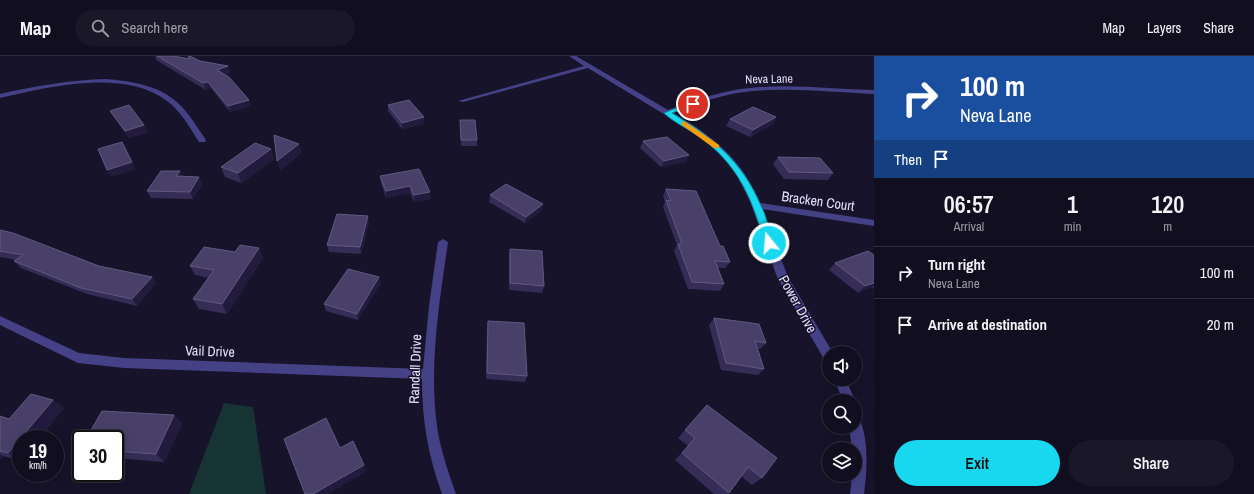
<!DOCTYPE html>
<html lang="en">
<head>
<meta charset="utf-8">
<style>
	:root { --surface:#110e20; --page:#1a1729; --text:#f1f3f6; --muted:#9c9ca5; --line:#302e3e; --accent:#18d8f0 }
	body { margin:0; font-family:"Archivo Narrow",sans-serif; background:var(--page); color:var(--text); height:100vh; display:flex; flex-direction:column; font-size:15px; white-space:nowrap }
	* { box-sizing:border-box; margin:0 }
	p { font-size:13px; color:var(--muted) }
	.icon { flex:none; width:22px; height:22px; fill:none; stroke:currentColor; stroke-width:2; stroke-linecap:round; stroke-linejoin:round }
	.map { position:relative; flex:1; overflow:hidden }
	.side { display:flex; flex-direction:column; background:var(--surface); width:380px }
	.side>* { flex:none }
	.guide { background:#1a4fa0; color:#fff; overflow:hidden }
	.controls { position:absolute; left:822px; top:290px; display:grid; gap:8px }
	.controls a { display:grid; place-items:center; width:40px; height:40px; border-radius:50%; background:var(--surface); box-shadow:0 4px 16px #0002,0 0 0 1px var(--line); font-size:20px }
	.speed { position:absolute; left:12px; top:374px; display:flex; gap:8px; font-size:20px; font-weight:700; text-align:center }
	.speed>* { display:grid; place-content:center; width:52px; height:52px; border-radius:50%; background:var(--surface); box-shadow:0 4px 16px #0002,0 0 0 1px var(--line); line-height:1 }
	.speed small { font-size:10px; font-weight:400 }
	.speed .limit { border:2px solid #111; border-radius:6px; background:#fff; color:#111 }
	.pin { position:absolute; display:grid; place-items:center; width:34px; height:34px; color:#fff; margin:-17px; border:2px solid #fff; border-radius:50%; box-shadow:0 1px 4px #0007 }
	.me { position:absolute; width:44px; margin:-22px; rotate:343deg; stroke-linejoin:round; filter:drop-shadow(0 0 3px #0008) }
	.turn { display:flex; align-items:center; gap:14px; height:84px; padding:0 20px; font-size:18px }
	.turn .icon { width:52px; height:52px; stroke-width:2.5 }
	.turn b { display:block; font-size:28px; line-height:34px }
	.then { display:flex; align-items:center; height:38px; padding:0 20px; background:#0003; gap:8px; font-size:15px }
	.eta { display:flex; justify-content:space-evenly; align-items:center; height:68px; text-align:center }
	.eta b { font-size:24px; font-weight:600; line-height:28px }
	.action { display:flex; gap:8px; margin-top:auto; padding:8px 20px }
	.action a { flex:1; height:46px; border-radius:24px; background:var(--accent); color:#111; font-size:16px; font-weight:600; line-height:46px; text-align:center }
	.action a+a { background:var(--page); color:var(--text) }
	ul { padding:0; list-style:none }
	li { display:flex; align-items:center; gap:12px; height:52px; padding:0 20px; border-top:1px solid var(--line) }
	li div { flex:1 }
	li b { display:block; font-size:15px }
	li em { font-style:normal }
	header { display:flex; align-items:center; gap:24px; box-sizing:border-box; height:56px; padding:0 20px; background:var(--surface); border-bottom:1px solid var(--line) }
	header strong { font-size:19px }
	nav { display:flex; gap:22px; margin-inline-start:auto; font-size:14px }
	.search { width:280px; height:36px; background:var(--page); display:flex; align-items:center; gap:10px; box-sizing:border-box; padding:0 14px; border-radius:22px; color:var(--muted); font-size:15px }
	main { display:flex; flex:1; min-height:0 }
	.map>svg:first-child { display:block }
	.green { fill:#163433 }
	.lines { fill:none; stroke-linecap:round; stroke-linejoin:round }
	.minor { fill:#454186; fill-rule:evenodd }
	.wall { fill:#362d57 }
	.shaded-wall { fill:#221b3d }
	.building { fill:#484068; stroke:#605980 }
	.route { fill:#18d8f0; stroke:#108c9c }
	.slow { fill:#f59e0b }
	.labels { text-anchor:middle; stroke-width:3; stroke-linejoin:round; paint-order:stroke }
	.far-street-label { font-size:12px; fill:#e2dffd; stroke:#17132a }
	.street-label { font-size:14px; fill:#e2dffd; stroke:#17132a }
</style>
</head>
<body>
<header>
<strong>Map</strong>
<div class="search"><svg class="icon" aria-label="search" viewBox="0 0 24 24"><circle cx="10" cy="10" r="6"/><path d="M15 15l6 6"/></svg>Search here</div>
<nav><a>Map</a><a>Layers</a><a>Share</a></nav>
</header>
<main>
<div class="map">
<svg width="874" height="438" viewBox="0 0 874 438">
	<rect width="100%" height="100%" fill="#17132a"/>
	<path class="green" d="M224,347l29,4 13,87h-77z"/>
	<g class="lines">
		<path class="minor" d="M569,0h7l92,54c22,-8 44,-16 67,-20 46,-8 93,-1 139,0v4c-45,-2 -92,-8 -137,-1 -22,4 -44,12 -64,20 40,23 69,46 87,90l114,17v6l-112,-17 26,68 45,76h-4v9l-4,-1 -48,-84 -27,-76 -18,-35 -17,-17 -20,-16 -107,-65 -125,34 -5,-1 126,-35z
			M106,23c24,2 53,6 72,24 11,10 19,24 28,37l-1,2h-6c-9,-14 -18,-31 -32,-41 -43,-33 -119,-14 -167,-3v-4c35,-8 70,-14 106,-15z
			M443,183l5,3c-9,63 -20,128 -10,191 4,21 11,41 18,61h-14c-14,-39 -20,-73 -20,-115l-298,-11 -46,-5 -78,-38v-9l79,37 45,5 299,11 6,-63 9,-64z
			M834,323h12l9,22h-12z
			M855,362l5,2c9,22 7,51 4,74h-14l2,-19h3v-26h-3l-3,-22h6z"/>
	</g>
	<path class="wall" d="M155,0l34,3 -1,-3h2l10,5 28,5 2,7 -6,2 25,25 2,6 -21,6 -19,-24 -5,2 -50,-30z
		M388,49l36,19 -22,5 -14,-18z
		M110,55l34,14 4,7 -19,6 -15,-21z
		M776,61l-3,7 -23,13 -24,-11 4,-7z
		M460,64l17,20v6h-16z
		M643,85l46,14 -3,7 -25,5 -21,-19z
		M271,93l3,10 -33,24 -16,-6 -4,-10z
		M778,101l55,16 -5,7 -44,-1 -11,-15z
		M180,115l2,6 20,7 -9,15 -42,-1 -4,-7z
		M380,120l50,16v7l-16,3 -4,-9 -24,5 -5,-15z
		M666,133l54,57 10,16 -5,6h-7l6,16 -4,7 -32,-2 -14,-38 3,-6 -14,-38 2,-5 -2,-6z
		M490,139l53,9 -2,7 -16,12 -36,-21z
		M369,167l-8,31 -32,-2 -2,-7z
		M0,174l99,36 53,11 4,6 -19,23 -50,-12 -66,-26 -7,-7 2,-1 -16,-3z
		M259,192l4,10 -36,56 -28,-5 -6,-10 16,-21 -14,-3 -5,-9 45,-14z
		M510,193l34,37 -2,7 -33,-3v-34z
		M874,199v34l-2,-2 -14,6 -29,-23 6,-7z
		M379,221l1,7 -22,36 -32,-9 -2,-7z
		M714,262l52,25 -6,6h-2l6,20 -6,6 -37,-5 -12,-45z
		M488,265l39,55 -2,6 -39,-3 1,-52z
		M53,344l11,8 -43,53 -18,-5 -3,4v-44l9,3z
		M707,349l55,73 -10,7 -11,-9 -12,17 -2,1h-13l-39,-34 13,-14 -10,-8z
		M174,359l8,9 -18,38 -49,-4v-19z"/>
	<path class="shaded-wall" d="M228,10l2,7 -11,4 -2,-7z
		M208,26l3,6 -5,2 -3,-7z
		M249,44l2,6 -21,6 -2,-6z
		M424,61v7l-22,5v-6z
		M776,61l-3,7 -23,13 3,-7z
		M144,69l4,7 -19,6 -4,-7z
		M122,86l14,27 -25,8 -4,-7z
		M299,88l3,9 -22,18 -3,-10z
		M271,93l3,10 -33,24 -3,-10z
		M689,99l-3,7 -25,5 3,-6z
		M180,115l3,7 -7,-2z
		M199,121l3,7 -9,15 -3,-7z
		M410,130v7l-24,5v-7z
		M430,136v7l-16,3v-7z
		M543,148l-2,7 -16,12 1,-6z
		M368,160l1,7 -8,31 -1,-7z
		M259,192l4,10 -36,56 -5,-10z
		M152,221l4,6 -19,23 -5,-7z
		M379,221l1,7 -22,36 -1,-6z
		M874,227v3l-2,1 -14,6 7,-7z
		M53,344l11,8 -25,31h-18v22l-13,-8z
		M174,359l8,9 -18,38 -8,-8z
		M0,398l3,2 -3,4z
		M364,409l2,7 -38,22h-15z"/>
	<path class="building" d="M157,0h16l17,3 -2,-3h2l10,5 28,5 -11,4 12,7 20,23 -21,6 -20,-24 -5,1z
		M409,44l15,17 -22,6 -14,-18z
		M129,49l15,20 -19,6 -15,-20z
		M753,51l23,10 -23,13 -23,-11z
		M460,64h15l2,20h-16z
		M274,79l25,9 -22,17z
		M667,81l22,18 -25,6 -21,-20z
		M122,86l10,20 -25,8 -9,-21z
		M255,87l16,6 -33,24 -17,-6z
		M778,101l42,1 13,15 -44,-1z
		M419,113l11,23 -16,3 -4,-9 -24,5 -6,-15z
		M161,115h19l-4,5 23,1 -9,15 -43,-1z
		M506,128l37,20 -17,13 -36,-22z
		M666,133l30,2 24,55h3l7,16 -15,-1 9,23 -32,-2 -14,-38h4l-16,-44 5,1z
		M337,158l31,2 -8,31 -33,-2z
		M0,174l13,3 86,33 53,11 -20,22 -51,-11 -67,-27 9,-6 -23,-4z
		M240,189l19,3 -37,56 -29,-5 21,-29 -24,-4 14,-19 31,5z
		M510,193l32,2 2,35 -34,-3z
		M868,195l6,4v28l-9,3 -30,-23z
		M348,213l31,8 -22,37 -33,-10z
		M714,262l45,6 7,19 -11,-2 9,28 -38,-6z
		M488,265l36,2 3,53 -40,-3z
		M31,338l22,6 -45,53 -8,-2v-35l9,3z
		M707,349l70,53 -15,20 -14,-11 -19,26 -47,-40 13,-15 -10,-8z
		M102,355l72,4 -18,39 -41,-3v-12h-29z
		M326,362l14,30 13,-7 11,24 -51,29h-8l-21,-55z"/>
	<path class="route" d="M691,46l5,2 -24,9c40,24 70,48 89,93 6,11 8,25 12,37l-1,3h-3l-4,-3c-12,-40 -23,-71 -56,-99 -13,-12 -34,-20 -45,-31z"/>
	<path class="slow" d="M684,65l35,24v3h-5l-32,-23v-3z"/>
	<g class="labels">
		<g class="far-street-label">
			<text transform="translate(769 23) rotate(-1)" y="4">Neva Lane</text>
		</g>
		<g class="street-label">
			<text transform="translate(818 145) rotate(8)" y="5">Bracken Court</text>
			<text transform="translate(798 248) rotate(61)" y="5">Power Drive</text>
			<text transform="translate(210 295) rotate(2)" y="5">Vail Drive</text>
			<text transform="translate(415 313) rotate(-88)" y="5">Randall Drive</text>
		</g>
	</g>
</svg>
<div class="controls">
<a><svg class="icon" aria-label="sound" viewBox="0 0 24 24"><path d="M4 9h4l5-4v14l-5-4H4zM17 9q2 3 0 6"/></svg></a>
<a><svg class="icon" aria-label="search" viewBox="0 0 24 24"><circle cx="10" cy="10" r="6"/><path d="M15 15l6 6"/></svg></a>
<a><svg class="icon" aria-label="layers" viewBox="0 0 24 24"><path d="M12 4l9 5-9 5-9-5zM3 14l9 5 9-5"/></svg></a>
</div>
<div class="speed"><div>19<small>km/h</small></div><div class="limit">30</div></div>
<div class="pin" style="left:693px;top:48px;background:#d93025"><svg class="icon" aria-label="arrive" viewBox="0 0 24 24"><path d="M6 21V4h12l-3 4 3 4H6"/></svg></div>
<svg class="me" style="left:769px;top:187px" viewBox="-20 -20 40 40"><circle r="17" fill="#18d8f0" stroke="#fff" stroke-width="3"/><path d="M0-11L8 9 0 5-8 9z" fill="#fff"/></svg>
</div>
<section class="side">
<div class="guide">
<div class="turn"><svg class="icon" aria-label="right" viewBox="0 0 24 24"><path d="M7 20v-9h11M14 6l5 5-5 5"/></svg><div><b>100 m</b>Neva Lane</div></div>
<div class="then">Then<svg class="icon" aria-label="arrive" viewBox="0 0 24 24"><path d="M6 21V4h12l-3 4 3 4H6"/></svg></div>
</div>
<div class="eta">
<div><b>06:57</b><p>Arrival</p></div>
<div><b>1</b><p>min</p></div>
<div><b>120</b><p>m</p></div>
</div>
<ul>
<li><svg class="icon" aria-label="right" viewBox="0 0 24 24"><path d="M7 20v-9h11M14 6l5 5-5 5"/></svg><div><b>Turn right</b><p>Neva Lane</p></div><em>100 m</em></li>
<li><svg class="icon" aria-label="arrive" viewBox="0 0 24 24"><path d="M6 21V4h12l-3 4 3 4H6"/></svg><div><b>Arrive at destination</b></div><em>20 m</em></li>
</ul>
<div class="action"><a>Exit</a><a>Share</a></div>
</section>
</main>
</body>
</html>
